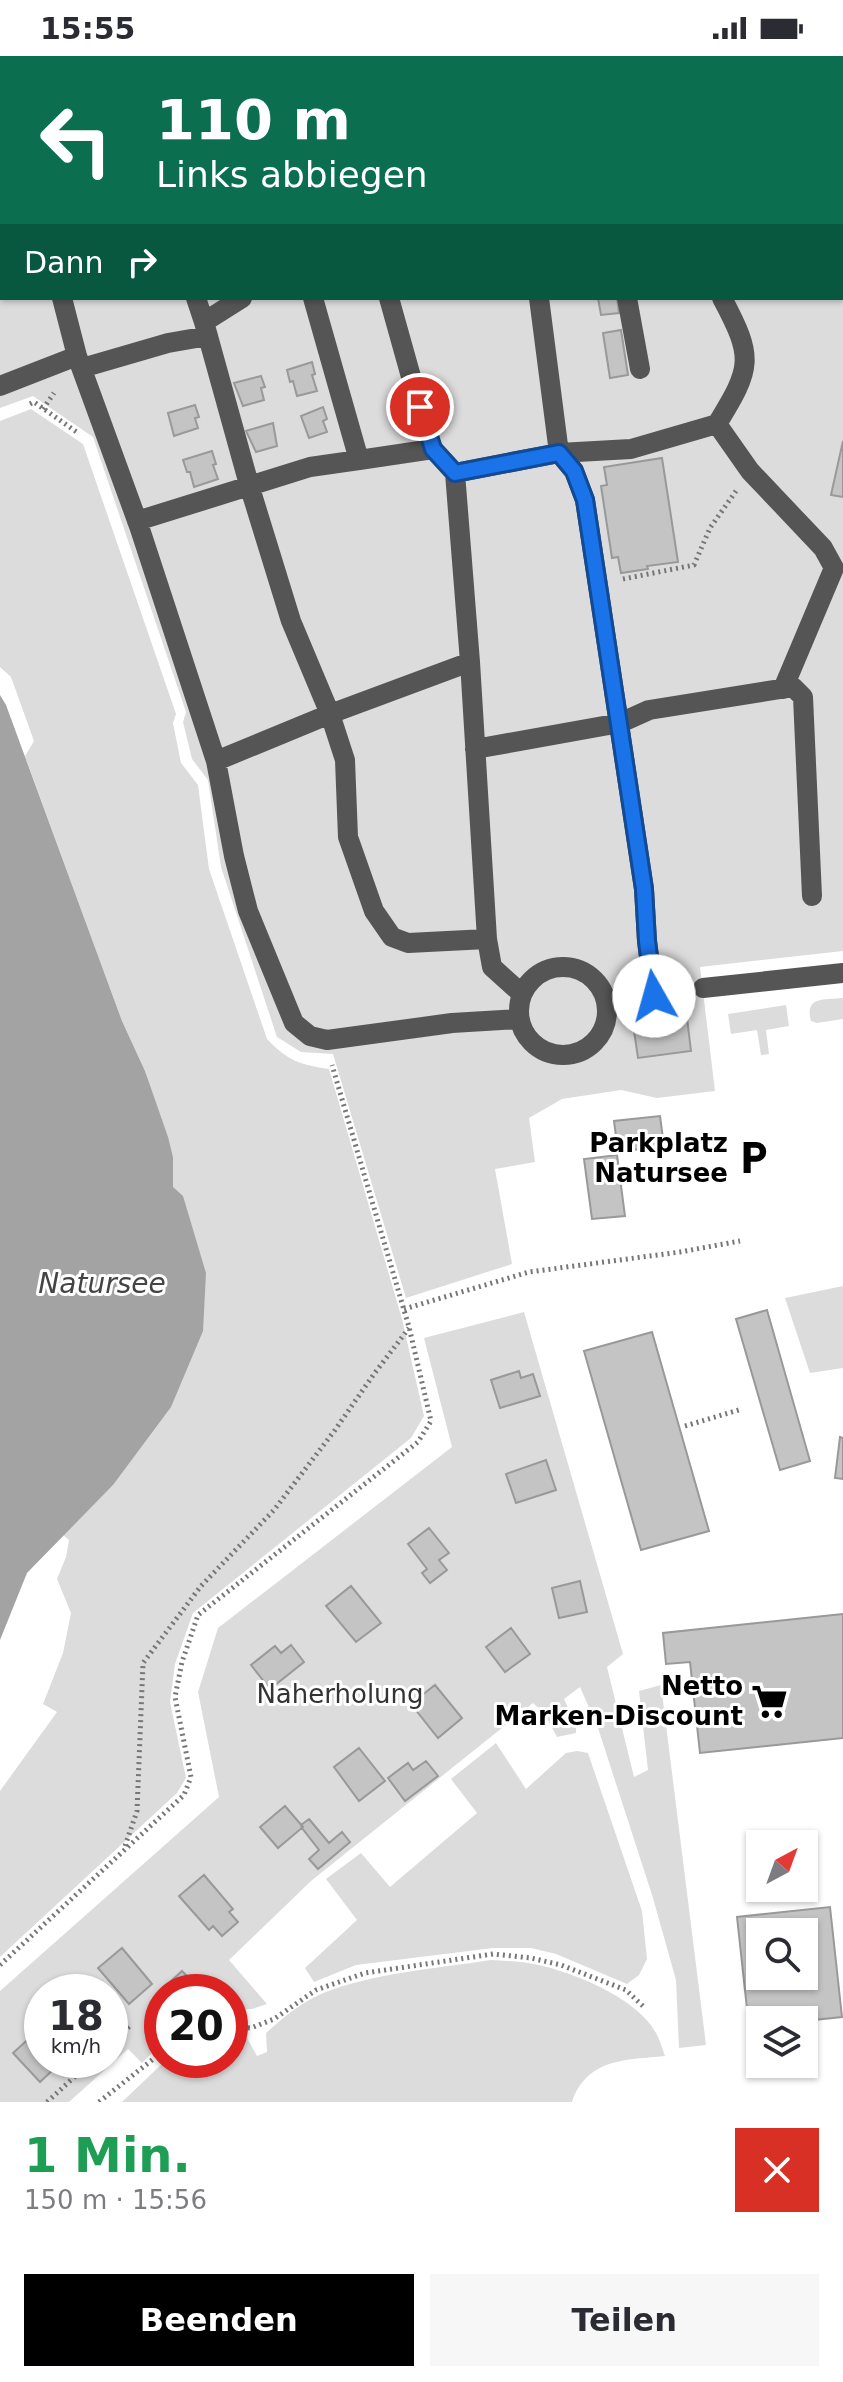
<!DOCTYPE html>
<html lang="de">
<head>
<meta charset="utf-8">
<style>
	:root { --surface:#fff; --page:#f7f7f7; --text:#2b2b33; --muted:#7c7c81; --accent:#000 }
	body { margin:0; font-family:"DejaVu Sans",sans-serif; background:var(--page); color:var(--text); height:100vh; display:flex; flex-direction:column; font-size:30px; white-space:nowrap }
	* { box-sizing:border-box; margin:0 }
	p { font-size:26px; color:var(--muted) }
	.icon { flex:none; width:44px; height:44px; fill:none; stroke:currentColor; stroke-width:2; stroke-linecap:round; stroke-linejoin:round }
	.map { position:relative; height:2046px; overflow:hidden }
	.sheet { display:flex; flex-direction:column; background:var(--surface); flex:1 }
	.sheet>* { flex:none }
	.guide { position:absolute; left:0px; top:0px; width:844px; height:244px; box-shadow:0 2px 6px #0004; background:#0b6e4f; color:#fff; overflow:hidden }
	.needle { width:52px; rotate:41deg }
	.tools { position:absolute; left:746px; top:1774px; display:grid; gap:16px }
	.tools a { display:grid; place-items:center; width:72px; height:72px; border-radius:0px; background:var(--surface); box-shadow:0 2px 6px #0004; font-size:40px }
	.speed { position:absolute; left:24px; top:1918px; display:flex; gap:16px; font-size:40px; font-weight:700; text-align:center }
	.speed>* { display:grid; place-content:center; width:104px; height:104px; border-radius:50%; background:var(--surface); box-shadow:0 2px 6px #0004; line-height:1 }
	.speed small { font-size:20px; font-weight:400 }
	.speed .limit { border:12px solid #d22; background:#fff; color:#111 }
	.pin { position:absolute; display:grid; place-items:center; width:68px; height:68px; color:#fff; margin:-34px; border:4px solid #fff; border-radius:50%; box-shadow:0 2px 8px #0007 }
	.me { position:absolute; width:88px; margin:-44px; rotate:353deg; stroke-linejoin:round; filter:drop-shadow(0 0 6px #0008) }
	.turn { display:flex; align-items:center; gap:28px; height:168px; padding:0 24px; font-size:36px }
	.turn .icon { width:104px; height:104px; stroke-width:2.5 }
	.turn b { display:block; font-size:56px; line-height:68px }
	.then { display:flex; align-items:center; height:76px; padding:0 24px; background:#0003; gap:16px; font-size:30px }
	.round { display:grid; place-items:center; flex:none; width:84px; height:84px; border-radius:0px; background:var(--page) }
	.headline { display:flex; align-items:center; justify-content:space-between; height:136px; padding:0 24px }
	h1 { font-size:48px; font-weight:800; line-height:60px; color:#1e9e55 }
	.primary-button { display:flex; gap:16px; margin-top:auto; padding:16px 24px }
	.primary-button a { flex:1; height:92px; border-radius:0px; background:var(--accent); color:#fff; font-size:32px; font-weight:800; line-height:92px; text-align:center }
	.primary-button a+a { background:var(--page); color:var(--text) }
	.status { display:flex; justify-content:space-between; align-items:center; height:56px; padding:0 40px; background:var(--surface); direction:ltr }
	.status svg { height:22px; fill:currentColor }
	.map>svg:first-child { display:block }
	.green { fill:#dcdcdc; fill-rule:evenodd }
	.water { fill:#a3a3a3 }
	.building { fill:#c4c4c4; stroke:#999; stroke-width:2; fill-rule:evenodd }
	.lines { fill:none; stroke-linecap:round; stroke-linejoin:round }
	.path { stroke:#777; stroke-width:5; stroke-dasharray:2 4; stroke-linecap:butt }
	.minor { stroke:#555; stroke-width:20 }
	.route-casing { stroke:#114b97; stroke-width:20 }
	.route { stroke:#1a73e8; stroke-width:14 }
	.labels { text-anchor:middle; stroke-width:6; stroke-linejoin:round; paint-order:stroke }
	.poi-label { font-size:26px; font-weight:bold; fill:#000; stroke:#fff; text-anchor:end }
	.park-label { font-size:26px; fill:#333; stroke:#fff }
	.water-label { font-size:28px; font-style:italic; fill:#444; stroke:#fff }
</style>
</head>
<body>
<div class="status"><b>15:55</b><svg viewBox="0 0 49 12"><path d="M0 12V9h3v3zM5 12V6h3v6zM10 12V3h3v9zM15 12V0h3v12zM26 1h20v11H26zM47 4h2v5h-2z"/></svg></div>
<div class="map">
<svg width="843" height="2046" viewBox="0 0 843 2046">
	<rect width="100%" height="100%" fill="#fff"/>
	<path class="green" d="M0,0h843v895l-143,16 15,124 -58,7 -36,-8 -59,9 -33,19 6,44 -40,7 17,95 -106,34 -73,-244 -32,-2 -24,-15 -56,-170 -13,-87 -16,-21 -9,-37 3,-10 -93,-275 -60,-41 -33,12zM2,2h840v240h-840z
		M31,353l52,35 93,270 -3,9 8,40 17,22 11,84 58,170c20,21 33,26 62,30l73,250 22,97 -13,22 -218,175 -18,51 -5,38 16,76 -9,15 -177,164v-166l57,-79 -14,-8 20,-51 8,-40 -14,-34 9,-22 3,-17 -6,-5 50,-50 60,-298v-30l-28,-86 -23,-50 -97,-265 9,-15 -23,-64 -11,-10v-246z
		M843,942v21l-26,4 -6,-2c-7,-25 14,-21 32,-23z
		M786,949l3,21 -23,4 3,24 -8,1 -4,-25 -26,4 -3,-20z
		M843,1230v82l-33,5 -25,-75z
		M524,1256l99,342 -16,13 27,110 14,-7 -9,-79 22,-6 45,360 -27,3 -3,-68 -23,-82 -55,-170 -18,-41 -16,12 12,27v7l-19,4 -13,-24 -11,-10 -222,178 -82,79 38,44 -15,5 -22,1v-18h-68v51l-20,20 -14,-14 -59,53h-69v-111l219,-194 -21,-105 20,-64 234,-181 -28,-109zM42,1936h68v68h-68z
		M496,1687l30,46 40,-36 11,-2 11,2 54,158 5,48 -8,16 -12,9 -71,-30 -25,-6h-38l-137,17 -42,17 -9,-14 52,-48 -31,-41 35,-26 29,34 87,-74 -26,-34z
		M491,1904c13,1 25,1 37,3 39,6 109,34 128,70 4,7 6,15 9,23 -39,4 -78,2 -93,46h-450l44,-42h64v-28l16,4 11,20 10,-4 -1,-19c15,-14 36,-31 55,-39 54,-22 114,-25 170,-34z"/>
	<path class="water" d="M0,639l6,10 116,316 23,50 23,66 5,20v30l10,9 23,77 -3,58 -32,76 -58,78 -86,88 -27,67z"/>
	<path class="building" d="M598,242h19l2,15 -18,2z
		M621,274l7,45 -18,3 -7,-45z
		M312,306l3,12 -3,1 5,16 -20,5 -4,-15 -3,1 -3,-12z
		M261,320l4,11 -4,1 3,12 -21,6 -9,-23z
		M195,349l4,12 -4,1 3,10 -24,8 -6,-23z
		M323,351l4,12 -4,2 4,11 -18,6 -8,-22z
		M273,367l4,23 -21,6 -10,-21z
		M843,385v56l-12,-2z
		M212,395l4,13 -3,1 5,14 -24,8 -4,-15h-3l-4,-12z
		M662,402l16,104 -31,4 1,3 -27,4 -3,-16 -6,1 -11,-72 6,-1 -3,-18z
		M686,954l5,41 -53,7 -6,-41z
		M660,1060l4,30 -46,6 -4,-31z
		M617,1099l8,61 -33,3 -8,-60z
		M767,1254l43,151 -30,9 -44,-151z
		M652,1276l57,199 -68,19 -57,-199z
		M519,1315l2,7 12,-4 7,22 -40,12 -9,-28z
		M840,1381l3,1v41l-8,-1z
		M546,1404l10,30 -40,13 -10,-29z
		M429,1472l20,25 -10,7 8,10 -17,13 -8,-10 5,-4 -19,-25z
		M580,1525l7,31 -28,6 -7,-30z
		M351,1530l30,37 -25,19 -30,-36z
		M843,1558v124l-143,15 -10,-91 -24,2 -3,-31z
		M511,1572l19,26 -25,18 -19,-25z
		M291,1589l13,17 -34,27 -19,-24 24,-19 6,7z
		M435,1629l27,33 -24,20 -27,-34z
		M359,1692l26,33 -26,20 -25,-34z
		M426,1705l12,15 -33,25 -17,-23 20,-15 5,7z
		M285,1750l18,21 -25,21 -18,-21z
		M309,1763l20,24 13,-11 8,10 -32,27 -9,-10 10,-9 -17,-22 -1,-3z
		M204,1819l29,34 -4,3 9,10 -16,14 -9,-10 -4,4 -30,-34z
		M830,1851l12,110 -38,4 -44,-1v5l-11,2 -12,-110zM760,1876h44v44h-44z
		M122,1892l30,36 -23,20 -31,-36z
		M182,1915l9,9 -13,12h-16v8l-5,-6z
		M35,1977l7,8v19h7l7,7 -16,15 -27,-29z"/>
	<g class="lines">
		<path class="path" d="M842,219l1,-2
			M842,223l1,1
			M30,348l4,-2 44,31
			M43,353l11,-16
			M623,523l71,-14 16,-37 26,-37
			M404,1253l125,-37 151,-20 60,-11
			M685,1370l57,-17
			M125,1790l12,-35 6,-148 58,-77 73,-76 61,-80 39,-56 35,-46
			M0,1909l184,-170 7,-18 -16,-80 7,-35 16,-47 220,-173 13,-21 -22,-94 -77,-262
			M230,1970l21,2 23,-9 42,-29 49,-17 128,-19 38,4 30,7 65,25 19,18
			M110,1988l22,-20
			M47,2046l46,-42
			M99,2046l63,-50"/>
		<path class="minor" d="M127,0v2
			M278,0l1,2
			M702,0l4,2
			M617,2l8,-2
			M643,2v-2
			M0,6l2,8
			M0,142h2
			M62,242l15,58 62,170 77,235 18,95 14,55 46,112 16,13 17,4 125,-17 67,-4
			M196,242l8,24
			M242,242l-38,24 46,166 41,133 39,93 15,46 3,77 26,74 18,26 16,6 79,-4
			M313,242l46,162 74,-11
			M389,242l38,136 6,15 22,24 15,189 17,277 5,28 30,27
			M539,242l20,155 15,18 11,29 59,389 3,52 7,55
			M627,242l13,71
			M82,312l86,-25 40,-7
			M0,330l77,-30
			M717,368l33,47 73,77 11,20 -51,121
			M455,417l104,-20 72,-4 86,-25c35,-57 37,-66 5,-126
			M137,465l173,-54 49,-7
			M475,693l145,-26 29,-13 144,-23 10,10 9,199
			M216,705l114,-47 140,-52
			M519 955a44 44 0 1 1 88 0a44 44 0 1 1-88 0Z
			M703,932l140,-15"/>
	</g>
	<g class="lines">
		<defs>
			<path id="route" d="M420,351l13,42 22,24 104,-20 15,18 11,29 59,389 3,52 7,55"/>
		</defs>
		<use href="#route" class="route-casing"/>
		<use href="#route" class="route"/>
	</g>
	<defs>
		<symbol id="parking-bare" viewBox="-9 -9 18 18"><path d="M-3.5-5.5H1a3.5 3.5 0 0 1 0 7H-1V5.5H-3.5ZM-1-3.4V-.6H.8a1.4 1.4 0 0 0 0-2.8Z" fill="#000" stroke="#fff" stroke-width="2.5" paint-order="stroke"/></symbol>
		<symbol id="supermarket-bare" viewBox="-9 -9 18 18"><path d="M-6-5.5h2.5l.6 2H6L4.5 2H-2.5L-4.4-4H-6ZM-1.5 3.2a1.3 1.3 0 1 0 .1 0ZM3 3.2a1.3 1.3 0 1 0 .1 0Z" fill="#000" stroke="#fff" stroke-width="2.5" paint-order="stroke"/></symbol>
	</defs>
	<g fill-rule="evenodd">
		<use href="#parking-bare" x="728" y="1076" width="51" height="51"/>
		<use href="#supermarket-bare" x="744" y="1620" width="51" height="51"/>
	</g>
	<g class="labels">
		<g class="poi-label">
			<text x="728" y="1096">Parkplatz<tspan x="728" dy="30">Natursee</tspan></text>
			<text x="743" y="1639">Netto<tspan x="743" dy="30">Marken-Discount</tspan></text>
		</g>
		<g class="park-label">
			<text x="340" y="1647">Naherholung</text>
		</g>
		<g class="water-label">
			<text x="102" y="1237">Natursee</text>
		</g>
	</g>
</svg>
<div class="tools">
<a><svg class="needle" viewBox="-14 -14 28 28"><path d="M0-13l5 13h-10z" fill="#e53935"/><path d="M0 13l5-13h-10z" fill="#7c7c81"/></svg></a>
<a><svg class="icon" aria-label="search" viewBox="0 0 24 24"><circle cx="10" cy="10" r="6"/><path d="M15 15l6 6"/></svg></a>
<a><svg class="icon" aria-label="layers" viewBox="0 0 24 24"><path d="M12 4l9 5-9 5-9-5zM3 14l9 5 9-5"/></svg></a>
</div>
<div class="speed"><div>18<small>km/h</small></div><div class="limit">20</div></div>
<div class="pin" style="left:420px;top:351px;background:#d93025"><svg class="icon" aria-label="arrive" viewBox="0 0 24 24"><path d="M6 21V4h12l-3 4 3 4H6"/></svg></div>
<svg class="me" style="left:654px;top:940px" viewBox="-20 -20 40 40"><circle r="19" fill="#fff"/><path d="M0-13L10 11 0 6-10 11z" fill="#1a73e8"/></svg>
<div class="guide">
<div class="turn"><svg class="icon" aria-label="left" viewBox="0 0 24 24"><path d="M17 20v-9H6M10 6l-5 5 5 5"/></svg><div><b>110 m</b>Links abbiegen</div></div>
<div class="then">Dann<svg class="icon" aria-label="right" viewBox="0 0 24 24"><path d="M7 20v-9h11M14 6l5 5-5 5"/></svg></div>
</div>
</div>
<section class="sheet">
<div class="headline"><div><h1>1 Min.</h1><p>150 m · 15:56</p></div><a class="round" style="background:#d93025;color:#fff"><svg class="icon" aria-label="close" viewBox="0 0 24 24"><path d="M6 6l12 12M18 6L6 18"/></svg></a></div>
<div class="primary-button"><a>Beenden</a><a>Teilen</a></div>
</section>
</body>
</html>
